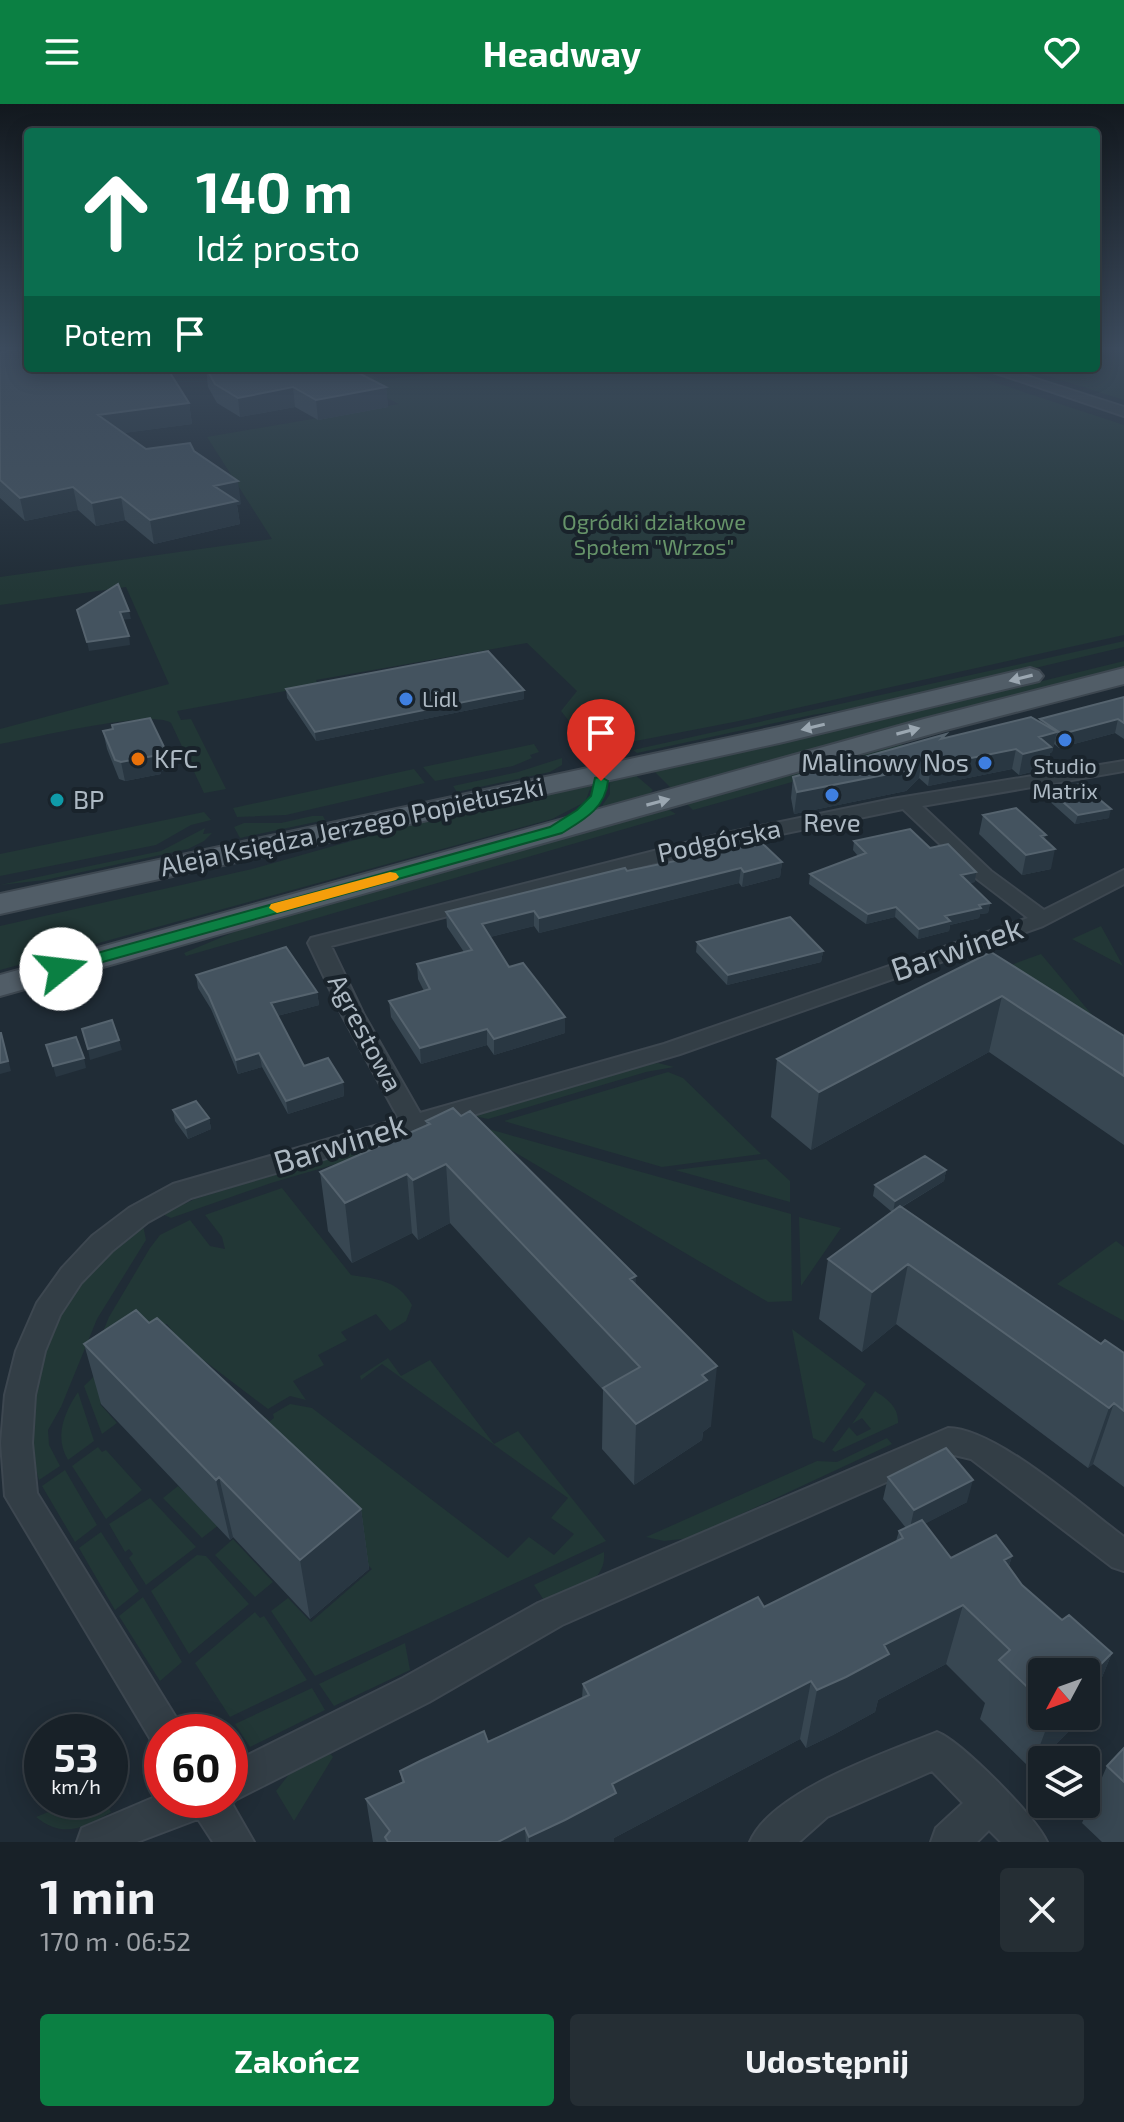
<!DOCTYPE html>
<html lang="pl">
<head>
<meta charset="utf-8">
<style>
	:root { --surface:#182128; --page:#252e34; --text:#f1f3f6; --muted:#9fa3a8; --line:#363e45; --accent:#0b8043 }
	body { margin:0; font-family:"Exo 2",sans-serif; background:var(--page); color:var(--text); height:100vh; display:flex; flex-direction:column; font-size:30px; white-space:nowrap }
	* { box-sizing:border-box; margin:0 }
	p { font-size:26px; color:var(--muted) }
	.icon { flex:none; width:44px; height:44px; fill:none; stroke:currentColor; stroke-width:2; stroke-linecap:round; stroke-linejoin:round }
	.map { position:relative; height:1738px; overflow:hidden }
	.panel { display:flex; flex-direction:column; background:var(--surface); flex:1 }
	.panel>* { flex:none }
	.banner { position:absolute; left:24px; top:24px; width:1076px; height:244px; border-radius:8px; box-shadow:0 4px 20px #0003,0 0 0 2px var(--line); background:#0b6e4f; color:#fff; overflow:hidden }
	.needle { width:52px; rotate:229deg }
	.buttons { position:absolute; left:1028px; top:1554px; display:grid; gap:16px }
	.buttons a { display:grid; place-items:center; width:72px; height:72px; border-radius:8px; background:var(--surface); box-shadow:0 4px 20px #0003,0 0 0 2px var(--line); font-size:40px }
	.speed { position:absolute; left:24px; top:1610px; display:flex; gap:16px; font-size:40px; font-weight:700; text-align:center }
	.speed>* { display:grid; place-content:center; width:104px; height:104px; border-radius:50%; background:var(--surface); box-shadow:0 4px 20px #0003,0 0 0 2px var(--line); line-height:1 }
	.speed small { font-size:20px; font-weight:400 }
	.speed .limit { border:12px solid #d22; background:#fff; color:#111 }
	.pin { position:absolute; display:grid; place-items:center; width:68px; height:68px; color:#fff; margin:-82px -34px; border-radius:50% 50% 50% 0; rotate:-45deg; box-shadow:0 0 8px #0007 }
	.pin .icon { rotate:45deg }
	.me { position:absolute; width:88px; margin:-44px; rotate:74deg; stroke-linejoin:round; filter:drop-shadow(0 0 6px #0008) }
	.turn { display:flex; align-items:center; gap:28px; height:168px; padding:0 40px; font-size:36px }
	.turn .icon { width:104px; height:104px; stroke-width:2.5 }
	.turn b { display:block; font-size:56px; line-height:68px }
	.then { display:flex; align-items:center; height:76px; padding:0 40px; background:#0003; gap:16px; font-size:30px }
	.round { display:grid; place-items:center; flex:none; width:84px; height:84px; border-radius:8px; background:var(--page) }
	.head { display:flex; align-items:center; justify-content:space-between; height:136px; padding:0 40px }
	h1 { font-size:48px; font-weight:700; line-height:60px }
	.button { display:flex; gap:16px; margin-top:auto; padding:16px 40px }
	.button a { flex:1; height:92px; border-radius:8px; background:var(--accent); color:#fff; font-size:32px; font-weight:700; line-height:92px; text-align:center }
	.button a+a { background:var(--page); color:var(--text) }
	header { display:flex; justify-content:space-between; align-items:center; height:104px; padding:0 40px; background:var(--accent); color:#fff; font-size:36px; font-weight:700 }
	.map>svg:first-child { display:block }
	.green { fill:#223736 }
	.lines { fill:none; stroke-linecap:round; stroke-linejoin:round }
	.minor-casing { stroke:#3d4750; stroke-width:4 }
	.tertiary-casing { stroke:#3d4750; stroke-width:4 }
	.primary-casing { stroke:#3d4750; stroke-width:4 }
	.minor { fill:#333e46; fill-rule:evenodd }
	.tertiary { fill:#333e46; fill-rule:evenodd }
	.primary { fill:#515d67; fill-rule:evenodd }
	.wall { fill:#384752 }
	.shaded-wall { fill:#293742 }
	.building { fill:#44535f; stroke:#55636e; stroke-width:2 }
	.oneway { fill:#9ba7b1 }
	.route { fill:#0b8043; stroke:#07532c; stroke-width:2 }
	.slow { fill:#f59e0b }
	.shop-dot { fill:#3f7fe0; stroke:#19232b; stroke-width:3 }
	.food-dot { fill:#e8710a; stroke:#19232b; stroke-width:3 }
	.culture-dot { fill:#0f9aa8; stroke:#19232b; stroke-width:3 }
	.labels { text-anchor:middle; stroke-width:8; stroke-linejoin:round; paint-order:stroke }
	.far-park-label { font-size:22px; fill:#669369; stroke:#19232b }
	.far-poi-label { font-size:22px; fill:#adb9c3; stroke:#19232b; text-anchor:start }
	.poi-label { font-size:26px; fill:#adb9c3; stroke:#19232b; text-anchor:start }
	.street-label { font-size:26px; fill:#adb9c3; stroke:#19232b }
	.near-street-label { font-size:32px; fill:#adb9c3; stroke:#19232b }
</style>
</head>
<body>
<header><svg class="icon" aria-label="menu" viewBox="0 0 24 24"><path d="M4 6h16M4 12h16M4 18h16"/></svg>Headway<svg class="icon" aria-label="heart" viewBox="0 0 24 24"><path d="M12 20l-8-8c-3-5 5-10 8-4 3-6 11-1 8 4z"/></svg></header>
<div class="map">
<svg width="1124" height="1738" viewBox="0 0 1124 1738">
	<rect width="100%" height="100%" fill="#202c36"/>
	<path class="green" d="M1096,245h28v51l-102,-32h74z
		M327,264h28l27,12 94,-12h475l173,57v210l-385,86 -129,25 -9,-3 -20,3 -8,-7 7,-4 -19,-24 16,-20 -50,-48 -211,37 2,5 -141,26 4,9 10,-1 35,70 -22,4 -33,-70c-18,-14 -142,16 -171,21v-15l169,-45 -43,-97 -126,18v-28l272,-38 -65,-102 192,-33z
		M1124,537v6l-238,56 -74,12 -175,38 -4,-3z
		M1124,557v8l-450,122 -22,-22 317,-70z
		M898,638l11,7 -216,61 -8,-8z
		M534,640l5,8 -9,3 2,3 -19,8 -78,15 -12,-14z
		M562,654v7l-12,7 -93,20 -4,-6 65,-14z
		M414,665l11,14 -139,32 -49,2 -4,-9z
		M633,669l20,17 -3,3 4,4 -54,12 10,-15v-15z
		M592,680l-7,18 -33,17 -552,151v-44l252,-57 209,-59z
		M666,704l10,6 -490,142 -2,-3 62,-26z
		M204,708l7,8 -20,5 -35,20 -156,31v-22z
		M312,712h11l2,4 -85,18 -6,-11 10,-4h37z
		M205,724l-2,6 9,-1 -8,8 -16,8 -143,31 -45,5 161,-34z
		M1101,822l22,40 -51,-27z
		M1041,850l63,75 -137,-48z
		M658,959l16,4 -28,5 -158,47 -18,-4 168,-50z
		M668,968l15,6 78,76 -99,13 -158,-46z
		M451,1017l11,6 -191,56 -100,35 -9,-4 33,-15z
		M485,1024l306,86 1,87 -24,1 -289,-171z
		M766,1055l24,22v21l-115,-32z
		M282,1084l69,87c26,4 47,5 61,30l-6,16 -16,10 -14,-17 -35,18 6,8 -29,15 6,10 -31,16 13,19 -16,-4 -22,13 -87,-66 -14,-19 -69,20 11,-27 41,-69 10,-13 30,-15 20,26 15,3 -3,-12 -17,-22z
		M799,1113l42,11 -40,58z
		M143,1121l3,15 -49,79 -36,88 -13,23 1,15 11,21 -21,14 -8,-26 -8,-66 45,-101z
		M1116,1137l8,6v74l-67,-37z
		M792,1225l74,55 -42,59 -11,-5z
		M174,1245l96,72 4,-3 -1,-4 17,-10 22,4 196,150 21,-21 25,18 20,-21 -23,-16 17,-20 -186,-134 -21,16 -1,-4 28,-18 13,18 29,-16 64,84 24,-13 88,110 -291,135 -44,-65 17,-13 23,24 61,-53 -44,-44 -177,-157 -51,36 17,19 -15,11 -18,-48 24,-23z
		M875,1287c12,8 24,16 23,32l-63,29 -3,-2 17,-23 8,9 14,-7 -9,-11 -10,6z
		M78,1288l16,49 -26,19c-14,-23 -4,-47 10,-68z
		M887,1334l5,6 -202,94 -26,3 -18,-4 171,-76 20,1z
		M98,1343l4,5 4,-2 36,40 -36,29 -34,-53z
		M65,1366l32,55 -22,17 -33,-56z
		M178,1382l42,38 -18,14 -39,-40z
		M150,1394l46,49 -50,38 -17,-27 4,-4 -4,-5 -4,3 -16,-28z
		M101,1428l38,59 -24,19 -36,-62z
		M233,1435l40,43 -18,15 -40,-42z
		M604,1448c3,32 -32,40 -57,53l-13,-20z
		M197,1451l9,1 43,48 -60,50 -38,-63z
		M143,1493l39,65 -22,19 -41,-65z
		M255,1508l5,6 4,-2 43,64 -77,37 -35,-54z
		M405,1539l5,27 -76,36 -15,-22z
		M312,1584l13,22 -75,37 -15,-23z
		M330,1649l3,4 -39,64 -18,-30 14,-18z
		M78,1696h26l7,12c-27,16 -48,27 -75,5z"/>
	<g class="lines">
		<defs>
			<path id="minor" d="M1124,657v10l-202,35 69,65 53,39 80,-40v14l-81,42 -363,128 -489,144 -43,24 -36,29 -31,32 -21,32 -15,36 -10,44 -3,48 5,50 148,239h-23v16l-8,-3 -149,-249 -4,-53 4,-48 11,-44 21,-48 25,-35 30,-32 37,-28 44,-24 226,-65 -57,-104 -34,-72 3,-5 406,-103 175,-36zM903,705l74,70 51,39 -364,126 -244,69 -56,-98 -33,-69 387,-99z
				M948,1324c47,0 136,79 176,109v34l-12,-4 -141,-108 -21,-5 -388,171 -133,77 -198,100 23,40h-41l-15,-23 -61,23h-60l5,-14 80,-34v6h68v-36l173,-86 135,-75z
				M937,1628c24,9 100,86 110,110h-46l-12,-12 -12,12h-46l5,-14 27,-25 -31,-32 -105,46 -28,25h-49c21,-51 136,-89 187,-110z"/>
			<path id="tertiary" d="M981,264h21l122,39v9z"/>
			<path id="primary" d="M1030,564l9,3 4,5 -4,5 -260,62 -779,171v-20l779,-167z
				M1124,564v16l-182,47 -942,265v-21l924,-256z"/>
		</defs>
		<use href="#minor" class="minor-casing"/>
		<use href="#tertiary" class="tertiary-casing"/>
		<use href="#primary" class="primary-casing"/>
		<use href="#minor" class="minor"/>
		<use href="#tertiary" class="tertiary"/>
		<use href="#primary" class="primary"/>
	</g>
	<path class="wall" d="M0,248l189,51 3,21 -69,9 23,16 48,2 47,53 -4,1 3,19 -86,20 -29,-24 -29,6 -18,-16 -53,11 -25,-23z
		M206,264l180,19 2,20 -70,13 -23,-13 -55,10 -23,-14 -9,-16z
		M286,585l238,10 -208,42 -29,-43z
		M1124,593v42l-9,-6 -56,15 -5,-4 -2,8 -2,1 -3,15 -28,7 -7,-6 -84,17 -9,-8 -13,13 -112,23 -3,-16 2,-21 153,-39 93,-16 1,-3z
		M103,627l66,38 -9,2 1,3 -36,7 -6,-2 -12,-30z
		M1049,686l60,28 -34,6 -28,-25z
		M983,711l62,25 6,29 -29,6 -43,-41z
		M854,737l76,7 45,34 -6,1 21,20 -2,10 -8,1 -1,4 -29,7 -1,6 -31,8 -23,-22 -29,7 -57,-40 1,-10 48,-18 -5,-6z
		M782,758l-2,15 -38,10 -3,-4 -200,50 -5,-7 -44,11 19,30 56,66 -71,22 -7,-10 -66,19 -30,-47 -2,-16 35,-10 -6,-12 -1,-15 47,-12 -17,-25 -1,-15 181,-41z
		M697,838l126,9 -2,11 -94,23 -31,-33z
		M991,848l133,84v109l-135,-93 -178,98 -40,-33 6,-58z
		M196,871l121,17 2,13 -42,11 27,50 39,16 1,14 -56,18 -26,-47 -24,7 -27,-65 -13,-21z
		M173,1006l36,8 2,11 -23,10 -13,-18z
		M426,1017l210,165 75,140 -8,6 -1,8 -68,45 -32,-36 1,-59 -153,-167 -32,17 -6,-7 -60,30 -24,-32 -8,-59 106,-46z
		M946,1066l-2,11 -42,26 199,137 23,9v134l-31,-23 -5,4 -192,-144 -34,28 -43,-33 9,-60 64,-47 -19,-16 2,-11z
		M149,1219l212,186 8,60 -59,50 -77,-82 -3,3 -129,-136 -17,-60z
		M888,1373l79,25 -43,22 27,34 61,-2 -3,10 13,19 40,35 50,33 -24,58 -46,-39v44h42l-53,53 -51,-50 5,-16 -39,-39 -68,36 -3,12 -42,23 -27,13 -6,-9 -186,99v4h-241l-7,-43 36,-17 -2,-11 88,-29 94,-44 1,-14 181,-77 132,-66 3,-10 7,-3 -23,-29z
		M1124,1644v94h-22l-20,-19 25,-57z"/>
	<path class="shaded-wall" d="M293,283l2,20 -55,10 -2,-19z
		M386,283l2,20 -70,13 -2,-20z
		M189,299l3,21 -90,12 -4,-21z
		M238,377l3,23 -4,1 3,19 -86,20 -4,-24 64,-34z
		M73,383l5,23 -53,11 -5,-23z
		M121,393l4,23 -29,6 -4,-23z
		M129,507l2,8 -10,1 -1,-8z
		M129,532l1,9 -41,6 -2,-9z
		M524,586v9l-208,42 -1,-9z
		M1118,615l-3,14 -56,15 3,-14z
		M1057,628l-5,20 -2,1 -3,15 -28,7 4,-21 16,-17z
		M1016,645l-4,20 -84,17 3,-20z
		M166,647l3,18 -9,2 1,3 -36,7 -4,-19z
		M922,653l-3,21 -13,13 -112,23 3,-22z
		M1111,705l-2,9 -34,6 3,-9z
		M1046,731l-3,17 12,-3 -4,20 -29,6 4,-20 15,-19z
		M782,758l-2,15 -38,10 2,-15z
		M741,764l-2,15 -200,50v-15z
		M976,768l-1,10 -16,3 2,-10z
		M990,799l-2,10 -8,1 -1,4 -29,7 -1,6 -31,8 1,-10 26,-13z
		M896,803l-1,10 -29,7 2,-10z
		M534,807v15l-52,13v-15z
		M823,847l-2,11 -94,23 1,-10z
		M317,888l2,13 -46,12 -2,-14z
		M1002,892l-13,56 -178,98 8,-58z
		M565,913v16l-71,22v-16z
		M487,925v16l-66,19 -1,-16z
		M119,936l3,10 -32,10 -2,-11z
		M4,939l7,28 -11,3v-11z
		M259,949l3,14 -24,7 -2,-14z
		M84,954l2,10 -30,9 -3,-11z
		M343,978l1,14 -56,18 -2,-13z
		M209,1014l2,11 -23,10 -2,-11z
		M446,1060l4,59 -32,17 -5,-60z
		M946,1066l-2,11 -51,31 2,-11z
		M407,1070l5,59 -60,30 -7,-60z
		M908,1160l-12,60 -34,28 10,-60z
		M636,1172l-2,59 -4,-56z
		M717,1262l-6,60 -8,6 -1,8 -68,45 2,-61 66,-49z
		M1114,1299l-21,61 -5,4 21,-60z
		M219,1373l14,60 -3,3 -14,-60z
		M973,1376l-6,22 -58,30 5,-22z
		M361,1405l8,60 -59,50 -10,-59z
		M1012,1452l-19,60 11,-56z
		M963,1501l-17,59 -68,36 -3,12 -42,23 -27,13 11,-58 67,-45z
		M1112,1549l-24,58 -2,3v-35z
		M811,1577l-11,58 -186,99v4h-85v-5l83,-53z
		M1051,1612h33l-53,53z
		M525,1724l1,14h-28z"/>
	<path class="building" d="M23,245h5v19h139l22,35 -91,12 48,34 44,-6 4,8 44,30 -24,5 23,15 -87,19 -29,-23 -29,6 -19,-16 -53,11 -20,-18v-128z
		M206,264h143l37,19 -70,13 -23,-13 -55,11 -23,-14z
		M118,480l11,27 -9,1 9,24 -42,6 -10,-32z
		M488,547l36,39 -209,42 -29,-43z
		M1124,593v26l-6,-4 -56,15 -22,-15z
		M1031,613l26,15 -18,5 12,10 -28,7 -7,-5 -85,17 -9,-9 -13,13 -112,22 -4,-15 153,-43 -5,5z
		M150,614l16,33 -10,2 2,2 -37,7 -6,-2 -12,-29 10,-2 -1,-4z
		M1081,680l30,25 -33,6 -29,-25z
		M1016,704l30,27 -5,1 14,13 -29,6 -43,-40z
		M910,725l20,19 18,-4 28,28 -15,3 29,28 -11,2 2,3 -36,8 5,5 -31,8 -23,-22 -28,7 -58,-40 56,-21 -12,-12z
		M762,739l20,19 -38,10 -3,-4 -202,50 -5,-7 -52,13 27,43 14,-4 42,54 -71,22 -7,-10 -67,19 -31,-47 41,-12 -13,-25 55,-14 -26,-38 179,-44 2,3z
		M790,813l33,34 -95,24 -31,-33z
		M286,843l31,45 -46,11 33,63 24,-8 15,24 -57,19 -27,-48 -23,7 -27,-64 -13,-21z
		M991,848l133,84v40l-122,-80 -183,96 -42,-33z
		M112,916l7,20 -31,9 -6,-20z
		M0,929h1l7,28 -8,2z
		M76,933l8,21 -31,8 -7,-21z
		M196,997l13,17 -23,10 -13,-18z
		M453,1004l8,8 9,-5 166,165 -6,3 87,87 -15,9 5,5 -71,44 -33,-36 37,-21 -194,-203 -33,16 -6,-6 -62,29 -25,-31 110,-48 -4,-3z
		M925,1052l21,14 -51,31 -20,-16z
		M900,1102l201,138 4,-4 19,13v58l-10,-8 -5,5 -201,-144 -36,28 -44,-33z
		M136,1206l13,13 8,-5 204,191 -61,51 -81,-83 -3,3 -132,-136z
		M946,1344l27,32 -59,30 -26,-33z
		M922,1416l29,38 45,-23 16,21 -8,4 18,25 40,35 7,-5 43,38 -26,26v-7h-44v29l-43,-41 11,-10 -47,-45 -79,40 5,9 -43,23 -29,13 -6,-9 -199,103 4,9 -51,27 -36,17 -4,-9 -27,14h-110l-3,-5 5,-6 -24,-32 38,-17 -4,-11 20,-10 64,-30 4,11 101,-47 -6,-11 175,-87 6,10 139,-69 -4,-7z
		M1124,1644v34l-17,-16z"/>
	<defs><path id="oneway-solid" d="M-6-.8H1V-3.2L6.5 0L1 3.2V.8H-6Z" transform="scale(2)"/></defs>
	<g class="oneway">
		<use href="#oneway-solid" transform="translate(1021 574) rotate(166)"/>
		<use href="#oneway-solid" transform="translate(813 623) rotate(167)"/>
		<use href="#oneway-solid" transform="translate(908 627) rotate(-15)"/>
		<use href="#oneway-solid" transform="translate(658 698) rotate(-15)"/>
	</g>
	<linearGradient id="sky" x2="0" y2="1"><stop stop-color="#12181e"/><stop offset="0.5" stop-color="#3c4b5d"/><stop offset="1" stop-color="#3c4b5d" stop-opacity="0"/></linearGradient>
	<rect width="1124" height="488" fill="url(#sky)"/>
	<path class="route" d="M601,673l7,4c-3,28 -25,39 -46,52l-495,139h-13l-2,-3 2,-4 496,-138 27,-17 14,-14 4,-18z"/>
	<path class="slow" d="M390,768l6,1 3,4 -3,3 -119,33 -8,-5 2,-4z"/>
	<g class="shop-dot">
		<circle cx="406" cy="595" r="8"/>
		<circle cx="1065" cy="636" r="8"/>
		<circle cx="985" cy="659" r="8"/>
		<circle cx="832" cy="691" r="8"/>
	</g>
	<circle class="food-dot" cx="138" cy="655" r="8"/>
	<circle class="culture-dot" cx="57" cy="696" r="8"/>
	<g class="labels">
		<g class="far-park-label">
			<text x="654" y="426">Ogródki działkowe<tspan x="654" dy="25">Społem "Wrzos"</tspan></text>
		</g>
		<g class="far-poi-label">
			<text x="422" y="603">Lidl</text>
			<text x="1065" y="670" text-anchor="middle">Studio<tspan x="1065" dy="25">Matrix</tspan></text>
		</g>
		<g class="poi-label">
			<text x="154" y="664">KFC</text>
			<text x="969" y="668" text-anchor="end">Malinowy Nos</text>
			<text x="73" y="705">BP</text>
			<text x="832" y="728" text-anchor="middle">Reve</text>
		</g>
		<g class="street-label">
			<text transform="translate(352 723) rotate(-12)" y="9">Aleja Księdza Jerzego Popiełuszki</text>
			<text transform="translate(719 737) rotate(-12)" y="9">Podgórska</text>
			<text transform="translate(365 929) rotate(62)" y="9">Agrestowa</text>
		</g>
		<g class="near-street-label">
			<text transform="translate(957 845) rotate(-19)" y="11">Barwinek</text>
			<text transform="translate(340 1040) rotate(-17)" y="11">Barwinek</text>
		</g>
	</g>
</svg>
<div class="buttons">
<a><svg class="needle" viewBox="-14 -14 28 28"><path d="M0-13l5 13h-10z" fill="#e53935"/><path d="M0 13l5-13h-10z" fill="#9fa3a8"/></svg></a>
<a><svg class="icon" aria-label="layers" viewBox="0 0 24 24"><path d="M12 4l9 5-9 5-9-5zM3 14l9 5 9-5"/></svg></a>
</div>
<div class="speed"><div>53<small>km/h</small></div><div class="limit">60</div></div>
<div class="pin" style="left:601px;top:677px;background:#d93025"><svg class="icon" aria-label="arrive" viewBox="0 0 24 24"><path d="M6 21V4h12l-3 4 3 4H6"/></svg></div>
<svg class="me" style="left:61px;top:865px" viewBox="-20 -20 40 40"><circle r="19" fill="#fff"/><path d="M0-13L10 11 0 6-10 11z" fill="#0b8043"/></svg>
<div class="banner">
<div class="turn"><svg class="icon" aria-label="ahead" viewBox="0 0 24 24"><path d="M12 20V5M6 11l6-6 6 6"/></svg><div><b>140 m</b>Idź prosto</div></div>
<div class="then">Potem<svg class="icon" aria-label="arrive" viewBox="0 0 24 24"><path d="M6 21V4h12l-3 4 3 4H6"/></svg></div>
</div>
</div>
<section class="panel">
<div class="head"><div><h1>1 min</h1><p>170 m · 06:52</p></div><a class="round"><svg class="icon" aria-label="close" viewBox="0 0 24 24"><path d="M6 6l12 12M18 6L6 18"/></svg></a></div>
<div class="button"><a>Zakończ</a><a>Udostępnij</a></div>
</section>
</body>
</html>
